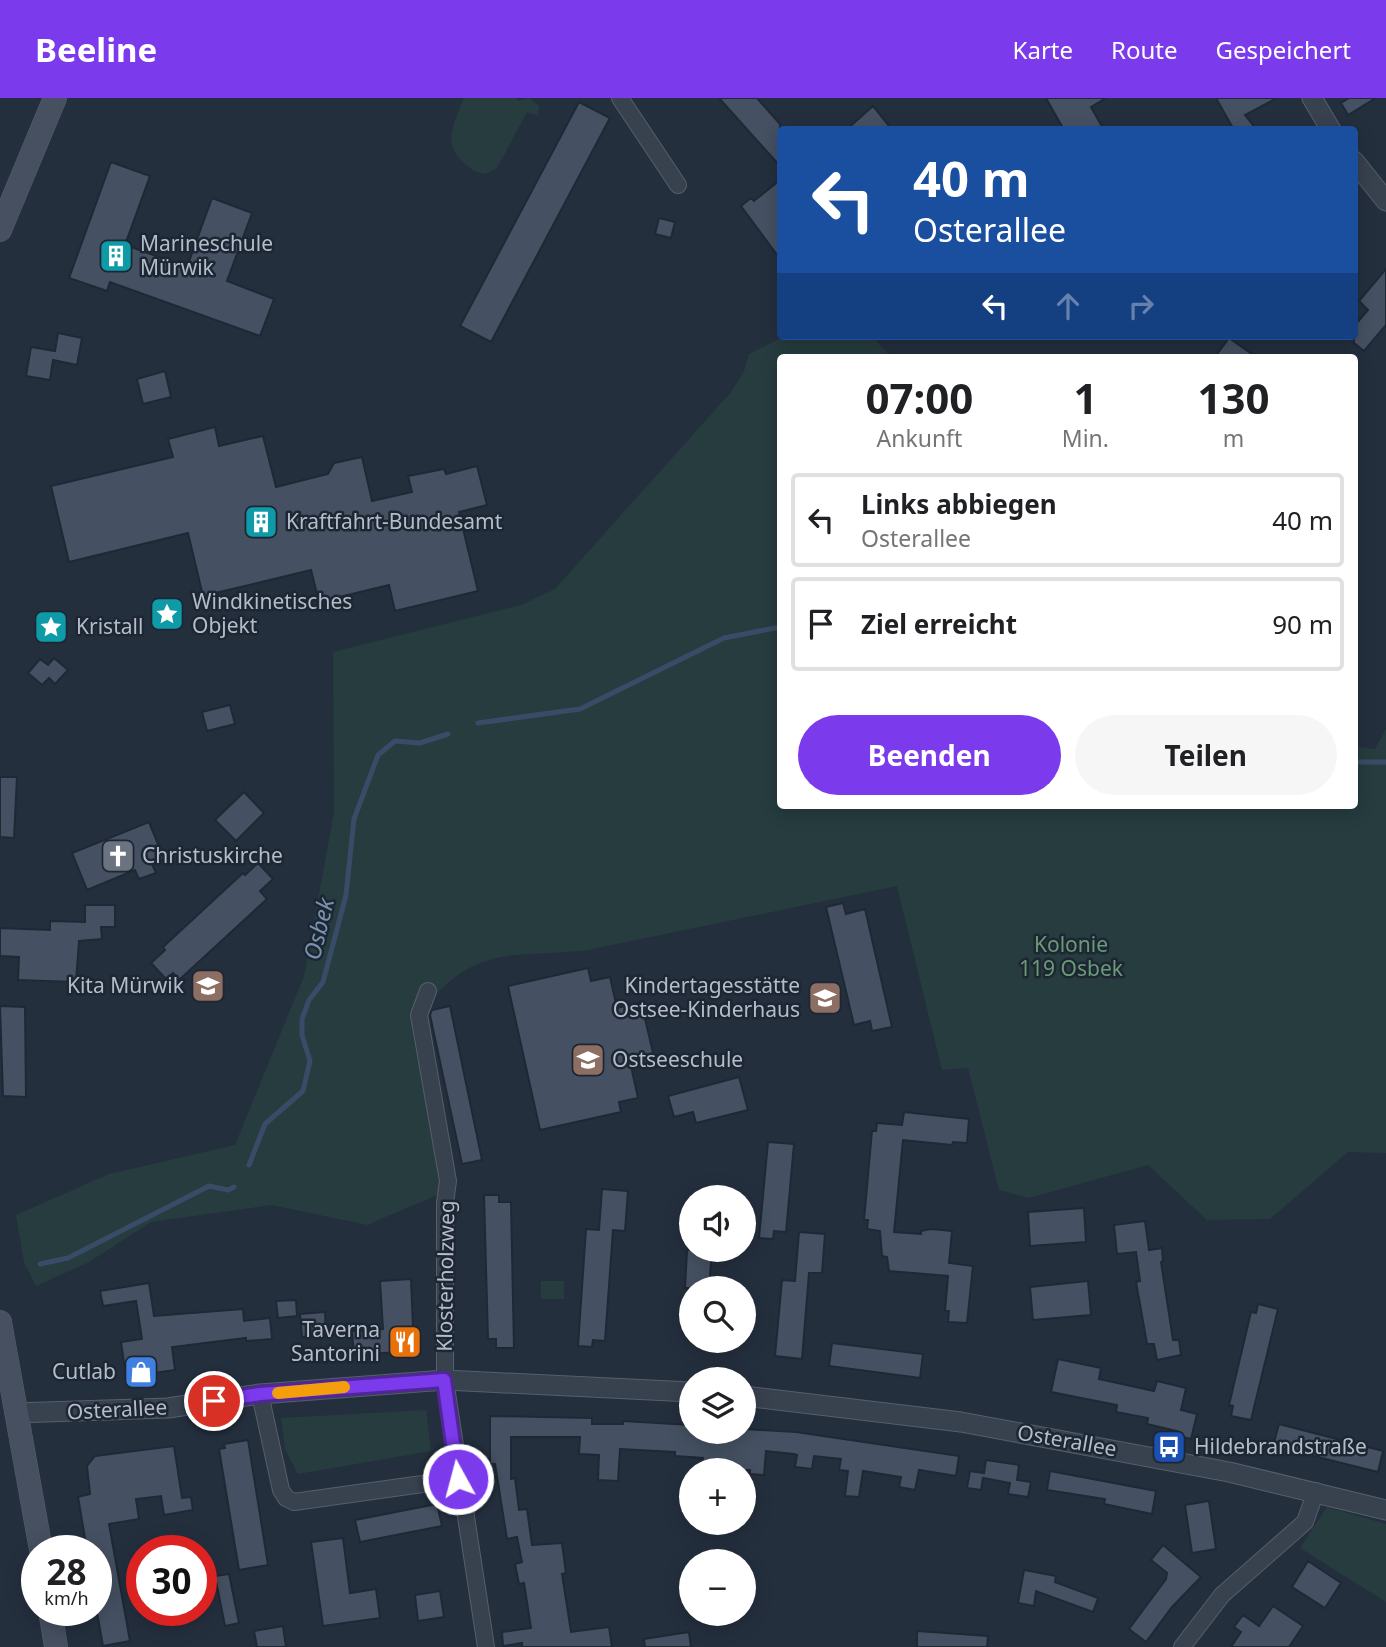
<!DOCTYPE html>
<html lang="de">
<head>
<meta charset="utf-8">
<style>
	:root { --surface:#fff; --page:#f6f6f6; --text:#202124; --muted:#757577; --line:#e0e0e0; --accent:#7c3aed }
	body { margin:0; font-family:"Noto Sans",sans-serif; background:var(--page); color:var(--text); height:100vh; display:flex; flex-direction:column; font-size:26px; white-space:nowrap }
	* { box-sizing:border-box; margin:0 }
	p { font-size:23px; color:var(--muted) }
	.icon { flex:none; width:38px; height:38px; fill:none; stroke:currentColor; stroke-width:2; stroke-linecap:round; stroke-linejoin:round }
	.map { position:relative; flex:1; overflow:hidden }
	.panel { position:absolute; left:777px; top:256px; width:581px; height:455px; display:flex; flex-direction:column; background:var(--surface); border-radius:7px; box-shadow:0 4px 18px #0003 }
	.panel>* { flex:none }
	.banner { position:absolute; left:777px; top:28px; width:581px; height:214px; border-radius:7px; box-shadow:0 4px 18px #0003; background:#1a4fa0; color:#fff; overflow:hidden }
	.fabs { position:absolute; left:679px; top:1087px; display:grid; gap:14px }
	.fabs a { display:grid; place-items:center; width:77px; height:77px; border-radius:50%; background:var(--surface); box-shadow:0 4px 18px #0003; font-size:35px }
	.speed { position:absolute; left:21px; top:1437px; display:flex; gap:14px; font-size:35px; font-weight:700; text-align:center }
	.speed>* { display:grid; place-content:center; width:91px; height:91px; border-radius:50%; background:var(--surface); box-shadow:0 4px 18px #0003; line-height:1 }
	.speed small { font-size:18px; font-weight:400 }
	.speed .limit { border:10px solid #d22; background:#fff; color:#111 }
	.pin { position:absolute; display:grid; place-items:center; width:60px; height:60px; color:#fff; margin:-30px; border:4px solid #fff; border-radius:50%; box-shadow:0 2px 7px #0007 }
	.me { position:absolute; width:77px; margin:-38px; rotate:353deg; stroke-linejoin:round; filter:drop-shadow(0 0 5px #0008) }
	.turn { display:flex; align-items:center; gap:24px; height:147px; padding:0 21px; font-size:32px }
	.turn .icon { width:91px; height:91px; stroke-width:2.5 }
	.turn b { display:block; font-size:49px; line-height:60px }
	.lanes { display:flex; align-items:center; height:66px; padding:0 21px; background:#0003; justify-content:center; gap:35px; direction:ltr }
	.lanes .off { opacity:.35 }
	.eta { display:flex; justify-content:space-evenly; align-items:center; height:119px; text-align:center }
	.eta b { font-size:42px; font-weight:700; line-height:49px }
	.cta { display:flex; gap:14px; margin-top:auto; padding:14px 21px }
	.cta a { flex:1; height:80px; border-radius:42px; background:var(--accent); color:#fff; font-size:28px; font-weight:700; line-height:80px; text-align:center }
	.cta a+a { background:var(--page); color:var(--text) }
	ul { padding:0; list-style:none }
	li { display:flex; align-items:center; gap:21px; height:94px; margin:0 14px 10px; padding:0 7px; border:4px solid var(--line); border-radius:7px }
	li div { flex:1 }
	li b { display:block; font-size:26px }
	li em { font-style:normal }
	header { display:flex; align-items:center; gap:42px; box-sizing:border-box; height:98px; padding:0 35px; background:var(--accent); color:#fff }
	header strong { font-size:33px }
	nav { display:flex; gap:38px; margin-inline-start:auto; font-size:24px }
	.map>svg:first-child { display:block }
	.green { fill:#263c3f }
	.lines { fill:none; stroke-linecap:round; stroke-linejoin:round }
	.stream { stroke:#394c67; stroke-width:5 }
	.building { fill:#455162; stroke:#1f2835; stroke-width:2 }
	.minor-casing { stroke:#565f6c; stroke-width:18 }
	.tertiary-casing { stroke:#565f6c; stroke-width:21 }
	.secondary-casing { stroke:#565f6c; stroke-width:24 }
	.minor { stroke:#38414e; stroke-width:16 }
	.tertiary { stroke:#38414e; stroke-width:19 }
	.secondary { stroke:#465061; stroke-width:23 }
	.route-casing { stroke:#51269a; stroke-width:18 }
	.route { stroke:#7c3aed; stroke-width:12 }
	.slow { stroke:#f59e0b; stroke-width:12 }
	.labels { text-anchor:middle; stroke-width:5; stroke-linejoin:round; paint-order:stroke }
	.poi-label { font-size:21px; fill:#b4bcc9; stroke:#1d2633; text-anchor:start }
	.park-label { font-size:21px; fill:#6b9a76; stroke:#1d2633 }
	.street-label { font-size:21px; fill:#b4bcc9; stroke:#1d2633 }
	.water-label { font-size:23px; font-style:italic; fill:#7c92b1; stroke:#1d2633 }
</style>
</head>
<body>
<header>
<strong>Beeline</strong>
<nav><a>Karte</a><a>Route</a><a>Gespeichert</a></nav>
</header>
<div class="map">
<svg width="1386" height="1549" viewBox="0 0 1386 1549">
	<rect width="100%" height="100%" fill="#242f3e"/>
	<path class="green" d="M464,0h52l2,3 11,-3 10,8 -1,10 -11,-4 -30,56 -12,6c-9,-1 -13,-4 -20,-10 -24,-20 -11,-41 -1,-66z
		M785,238h87l19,21h-111v448h574l1,-59 20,3 11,-20v424l-38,-1 -78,67 -63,1 -59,-55 -119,33 -30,-8 -31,-122 -26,2 -45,-184 -309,64c-74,9 -108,-8 -163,56l31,181 -89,38 -95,-20 -121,17 -62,40 -53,24 -12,-24 -8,-47 93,-41 126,-29 69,-169 30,-164 -1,-160 188,-47 34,-16 176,-197 13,-21 5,-17z
		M541,1183h23v18h-23z
		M426,1312l5,41 -133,23 -13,-25 -4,-31z
		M1327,1409l59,17v78l-86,-54z"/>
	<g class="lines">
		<path class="stream" d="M478,625l102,-14 144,-71 56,-11
			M1354,664h32
			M249,1067l16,-41 38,-33 7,-30 -8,-26v-16l7,-19 14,-18 23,-87 8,-76 24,-64 17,-14 25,2 28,-9
			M40,1166l28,-6 141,-72 19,4 6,-3"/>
	</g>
	<path class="building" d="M719,0h38l23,26v42z
		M1046,0h60l-15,9 13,23h-40z
		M1216,0h61l-32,17 12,15h-23z
		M1349,0h27l-28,17 -7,-12z
		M579,4l31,16 -119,224 -31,-16z
		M873,8l19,24h-46z
		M111,64l39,14 -25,69 62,22 25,-69 40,15 -25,68 47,18 -14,37 -150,-54 -3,9 -38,-13z
		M780,82v79l-39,-53 10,-8 3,3z
		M659,120l16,4 -4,16 -16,-4z
		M1386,171v56l-22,26 -10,-8v-17l14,-16 -9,-9z
		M58,235l24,5 -5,27 -24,-5 -3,20 -24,-4 5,-29 24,4z
		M1229,240l27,19h-41z
		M165,273l6,26 -28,7 -6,-25z
		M215,329l4,19 44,-10 13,51 52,-13 6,-11 28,-6 10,44 40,-9 -4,-16 36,-7 2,5 31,-8 10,39 -28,7 19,79 -83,20 -6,-26 -70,17 -8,-32 -108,26 -15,-63 -119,29 -18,-76 122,-29 -5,-18z
		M54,560l14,12 -13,14 -6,-6 -7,7 -14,-12 12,-14 8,6z
		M230,607l5,19 -28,7 -5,-19z
		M0,679h17l-3,61 -14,-1z
		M244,694l20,21 -28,28 -21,-21z
		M149,724l15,37 -12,5 4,9 -17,6 -4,-9 -48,20 -15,-37z
		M258,765l15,16 -13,12 7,8 -88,81 -6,-7 -7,6 -15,-16 14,-13 -2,-3 80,-74 2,2z
		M843,805l3,11 19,-5 27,118 -20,4 -2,-10 -16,4 -28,-118z
		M85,807h30v22h-14l1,12 -23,2 -3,41 -58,-2 1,-23 -19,-1v-28l50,2v-9l35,1z
		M588,870l3,13 19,-4 7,31 24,-6 14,59 -24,5 7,32 -19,4 2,10 -81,18 -32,-144z
		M0,908l25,1 1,90 -23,-1z
		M450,908l32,154 -20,4 -32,-149 2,-5z
		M739,979l9,33 -52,13 -3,-11 -19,5 -6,-21z
		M904,1014l65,7 -2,24 -14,-1 -1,3 -49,-5 -9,92 27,2v-3l10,-2 21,2 -3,32 24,3 -6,57 -19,-1 1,-11h-4l3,-35 -59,-5 -2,-14 -5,-1 -2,-25 -13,-2 1,-9h-4l8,-89h4l1,-8 25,2z
		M768,1044l26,2 -8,88 -12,-1 -1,8 -14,-1z
		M602,1091l26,2 -3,40 -12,-1 -8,111 -12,-1 -1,7 -14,-1 8,-117 13,1z
		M484,1097h15v7h12l3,146h-18v-9h-8z
		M1084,1110l2,34 -56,4 -2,-34z
		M1145,1123l4,29 13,-2 1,13 -2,1 12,78h6l2,15 -24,5 -3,-16h-7l-11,-62 4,-1 -4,-29 -19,2 -3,-29z
		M799,1134l26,2 -3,39h-13l-7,86 -27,-3 7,-76 13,1z
		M687,1152h25l-3,38h-24z
		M411,1181l3,72 -60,4 -2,-24 31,-2 -3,-48z
		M1088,1183l3,34 -58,5 -3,-33z
		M149,1185l5,33 89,-7 1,12 26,-3 2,21 -26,2v-3l-74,9 3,23 -49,7 -5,-35 21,-3 -6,-38 -33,5 -3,-15z
		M296,1202l1,16 -19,2 -2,-17z
		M1258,1206l20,5 -27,111 -20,-4 2,-10 -4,-1 22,-93 5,1z
		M325,1214l1,23 -24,2 -2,-23z
		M832,1245l91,11 -3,24 -91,-12z
		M1058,1261l43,9 -2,11 55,12 3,-10 29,7 -5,22 16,4 -6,25 -12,-3 -2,-5 -30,-7 1,-6 -32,-6 1,-7 -66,-13z
		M490,1318l102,2v6h31v-3l68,4v7l53,-3 52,3 163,24 -3,20 -37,-6 -4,20 -16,-3 2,-10 -38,-6 -4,26 -14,-1 3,-25 -9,-1 2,-11 -27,-3 -2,13 -17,-2 2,-12 -3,-1 -28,-3 -2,24 -14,-1v-4h-32v-4l-16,-2 1,-6 -28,-2v-4l-55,-3 -2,32 -20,-1 1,-25 -20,-1 1,-17h-69v42l4,-1 4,32 8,-1 5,36 30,-2 4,30 -4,1 9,58 38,-5 3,20h-90v-4l-19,3 -1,-14 29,-4 -7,-45 -5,1 -4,-20 7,-2 -5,-25 -10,2 -12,-75h-5z
		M1279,1326l104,27 -5,21 -105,-26z
		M248,1342l20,125 -29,5 -20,-121 6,-1 -1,-4z
		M174,1348l8,52 9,-1 2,13 -29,5 -3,-19 -25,3 3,20 -30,5 21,117 -27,5 -7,-39v-57h-9l-9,-53 12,-3 -3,-28 8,-10z
		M986,1362l33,5 -2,15 14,2 -3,15 -20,-3 2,-11 -27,-5 -2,12 -14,-2 3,-17 14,2z
		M1050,1373l106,20 -4,23 -48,-10 1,-5 -58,-9z
		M1209,1403l7,48 -24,4 -7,-48z
		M437,1406l5,22 -82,16 -5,-22z
		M343,1440l7,55 26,-4 4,29 -57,8 -12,-84z
		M1163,1447l38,32 -29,30 -26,35 -17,-13 37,-50 1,-6 -16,-13z
		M1308,1463l33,22 -16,25 -33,-21z
		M1024,1472l32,6 -1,6 43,16 -5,14 -57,-21 -2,15 -16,-3z
		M229,1476l10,49 -14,3 -10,-50z
		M440,1493l4,26 -26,4 -3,-26z
		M1273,1508l30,20 -14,21h-58l10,-15 -7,-5 9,-12 16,11z
		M283,1528l3,21h-29l-3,-16z
		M917,1533l71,5 -1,11h-70z
		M689,1534l2,15h-46l-1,-8z"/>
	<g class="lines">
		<defs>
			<path id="minor" d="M620,0l58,87
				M428,893l-9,24 29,166 -3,22v177l41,267
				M260,1296l21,96 5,8 8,4 164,-23
				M1182,1549l40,-52 83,-73 11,-31"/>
			<path id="tertiary" d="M1312,0l19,32
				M1354,63l32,40
				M744,1298l217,26 268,50 157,38
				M15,1315l153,-5 92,-14 185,-14 246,12"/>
			<path id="secondary" d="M0,132l55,-132
				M0,1224l41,228
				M50,1512l6,37"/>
		</defs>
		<use href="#minor" class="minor-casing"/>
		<use href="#tertiary" class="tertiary-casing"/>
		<use href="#secondary" class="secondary-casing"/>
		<use href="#minor" class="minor"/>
		<use href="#tertiary" class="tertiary"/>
		<use href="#secondary" class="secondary"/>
	</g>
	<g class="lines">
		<defs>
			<path id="route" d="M214,1303l46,-7 184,-14 14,99"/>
		</defs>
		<use href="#route" class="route-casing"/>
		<use href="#route" class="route"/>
		<path class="slow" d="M278,1295l66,-6"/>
	</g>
	<defs>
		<symbol id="building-square" viewBox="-11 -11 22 22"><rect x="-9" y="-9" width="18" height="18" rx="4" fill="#0f9aa8" stroke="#1d2633"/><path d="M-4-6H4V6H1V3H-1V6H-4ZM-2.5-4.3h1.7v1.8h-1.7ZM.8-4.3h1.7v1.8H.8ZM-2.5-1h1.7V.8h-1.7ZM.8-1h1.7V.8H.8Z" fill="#fff"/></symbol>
		<symbol id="sight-square" viewBox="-11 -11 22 22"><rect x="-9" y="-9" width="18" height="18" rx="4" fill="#0f9aa8" stroke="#1d2633"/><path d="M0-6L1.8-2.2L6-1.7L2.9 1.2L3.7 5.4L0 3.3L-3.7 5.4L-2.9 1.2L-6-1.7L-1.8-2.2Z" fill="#fff"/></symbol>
		<symbol id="church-square" viewBox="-11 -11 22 22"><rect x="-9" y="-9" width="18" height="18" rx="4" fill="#6b7280" stroke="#1d2633"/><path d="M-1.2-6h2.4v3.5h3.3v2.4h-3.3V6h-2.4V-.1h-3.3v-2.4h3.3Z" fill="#fff"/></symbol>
		<symbol id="school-square" viewBox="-11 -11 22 22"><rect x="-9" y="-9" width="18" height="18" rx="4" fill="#8d6e63" stroke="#1d2633"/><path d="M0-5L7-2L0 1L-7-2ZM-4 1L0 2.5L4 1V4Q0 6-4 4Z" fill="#fff"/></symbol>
		<symbol id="restaurant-square" viewBox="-11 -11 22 22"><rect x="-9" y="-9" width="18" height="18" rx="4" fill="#e8710a" stroke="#1d2633"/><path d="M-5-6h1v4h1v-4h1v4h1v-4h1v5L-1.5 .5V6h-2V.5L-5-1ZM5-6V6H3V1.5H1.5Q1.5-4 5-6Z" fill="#fff"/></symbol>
		<symbol id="shop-square" viewBox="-11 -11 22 22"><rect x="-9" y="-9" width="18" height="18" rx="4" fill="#3f7fe0" stroke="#1d2633"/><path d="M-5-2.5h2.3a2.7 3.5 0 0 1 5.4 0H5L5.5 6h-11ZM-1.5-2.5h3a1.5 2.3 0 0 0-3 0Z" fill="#fff"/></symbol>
		<symbol id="bus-square" viewBox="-11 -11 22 22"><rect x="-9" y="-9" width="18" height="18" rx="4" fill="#1a4fb4" stroke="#1d2633"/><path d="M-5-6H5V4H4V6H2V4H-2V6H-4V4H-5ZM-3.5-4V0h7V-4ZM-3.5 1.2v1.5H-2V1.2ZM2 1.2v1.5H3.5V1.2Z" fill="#fff"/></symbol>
	</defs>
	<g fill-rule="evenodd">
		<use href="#building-square" x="97" y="139" width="38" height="38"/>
		<use href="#building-square" x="242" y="405" width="38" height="38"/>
		<use href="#sight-square" x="148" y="497" width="38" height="38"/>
		<use href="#sight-square" x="32" y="510" width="38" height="38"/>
		<use href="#church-square" x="99" y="739" width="38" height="38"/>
		<use href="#school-square" x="189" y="869" width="38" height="38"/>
		<use href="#school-square" x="806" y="881" width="38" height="38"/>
		<use href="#school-square" x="569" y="943" width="38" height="38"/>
		<use href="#restaurant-square" x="386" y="1225" width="38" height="38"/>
		<use href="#shop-square" x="122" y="1255" width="38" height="38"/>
		<use href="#bus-square" x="1150" y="1330" width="38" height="38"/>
	</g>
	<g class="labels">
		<g class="poi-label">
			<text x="140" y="153">Marineschule<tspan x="140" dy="24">Mürwik</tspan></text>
			<text x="286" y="431">Kraftfahrt-Bundesamt</text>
			<text x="192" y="511">Windkinetisches<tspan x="192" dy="24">Objekt</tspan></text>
			<text x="76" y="536">Kristall</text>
			<text x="142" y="765">Christuskirche</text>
			<text x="184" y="895" text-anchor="end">Kita Mürwik</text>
			<text x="800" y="895" text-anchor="end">Kindertagesstätte<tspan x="800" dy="24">Ostsee-Kinderhaus</tspan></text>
			<text x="612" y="969">Ostseeschule</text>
			<text x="380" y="1239" text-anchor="end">Taverna<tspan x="380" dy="24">Santorini</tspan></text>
			<text x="116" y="1281" text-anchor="end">Cutlab</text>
			<text x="1194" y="1356">Hildebrandstraße</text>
		</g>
		<g class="park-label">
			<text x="1071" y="854">Kolonie<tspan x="1071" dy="24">119 Osbek</tspan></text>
		</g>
		<g class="street-label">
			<text transform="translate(446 1178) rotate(-89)" y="7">Klosterholzweg</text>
			<text transform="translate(117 1312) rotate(-3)" y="7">Osterallee</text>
			<text transform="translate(1067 1343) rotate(10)" y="7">Osterallee</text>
		</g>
		<g class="water-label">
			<text transform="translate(319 831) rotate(-76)" y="8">Osbek</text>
		</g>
	</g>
</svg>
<div class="fabs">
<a><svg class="icon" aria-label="sound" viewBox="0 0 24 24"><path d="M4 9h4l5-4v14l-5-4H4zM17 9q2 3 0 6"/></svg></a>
<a><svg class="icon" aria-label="search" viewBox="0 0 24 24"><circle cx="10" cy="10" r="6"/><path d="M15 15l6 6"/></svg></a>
<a><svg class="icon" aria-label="layers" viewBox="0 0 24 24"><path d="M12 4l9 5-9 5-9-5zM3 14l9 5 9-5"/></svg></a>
<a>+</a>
<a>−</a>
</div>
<div class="speed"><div>28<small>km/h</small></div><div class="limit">30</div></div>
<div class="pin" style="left:214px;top:1303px;background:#d93025"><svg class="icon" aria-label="arrive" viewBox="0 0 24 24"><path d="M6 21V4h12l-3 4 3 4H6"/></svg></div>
<svg class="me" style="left:458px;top:1381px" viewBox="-20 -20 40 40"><circle r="17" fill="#7c3aed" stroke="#fff" stroke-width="3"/><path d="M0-11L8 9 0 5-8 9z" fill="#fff"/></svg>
<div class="banner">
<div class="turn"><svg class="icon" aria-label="left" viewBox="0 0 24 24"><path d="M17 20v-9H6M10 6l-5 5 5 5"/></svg><div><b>40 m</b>Osterallee</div></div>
<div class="lanes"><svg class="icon" aria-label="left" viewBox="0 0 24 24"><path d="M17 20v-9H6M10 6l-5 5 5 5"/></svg><svg class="icon off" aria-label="ahead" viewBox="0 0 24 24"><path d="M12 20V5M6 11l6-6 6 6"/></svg><svg class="icon off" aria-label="right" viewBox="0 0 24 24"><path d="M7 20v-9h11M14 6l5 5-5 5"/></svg></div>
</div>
<section class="panel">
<div class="eta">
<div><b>07:00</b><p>Ankunft</p></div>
<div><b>1</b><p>Min.</p></div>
<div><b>130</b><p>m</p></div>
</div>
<ul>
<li><svg class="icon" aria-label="left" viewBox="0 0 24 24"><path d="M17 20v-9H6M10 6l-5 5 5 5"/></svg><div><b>Links abbiegen</b><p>Osterallee</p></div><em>40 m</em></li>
<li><svg class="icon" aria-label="arrive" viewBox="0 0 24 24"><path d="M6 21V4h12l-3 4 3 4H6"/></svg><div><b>Ziel erreicht</b></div><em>90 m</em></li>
</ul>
<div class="cta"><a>Beenden</a><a>Teilen</a></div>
</section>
</div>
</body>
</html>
